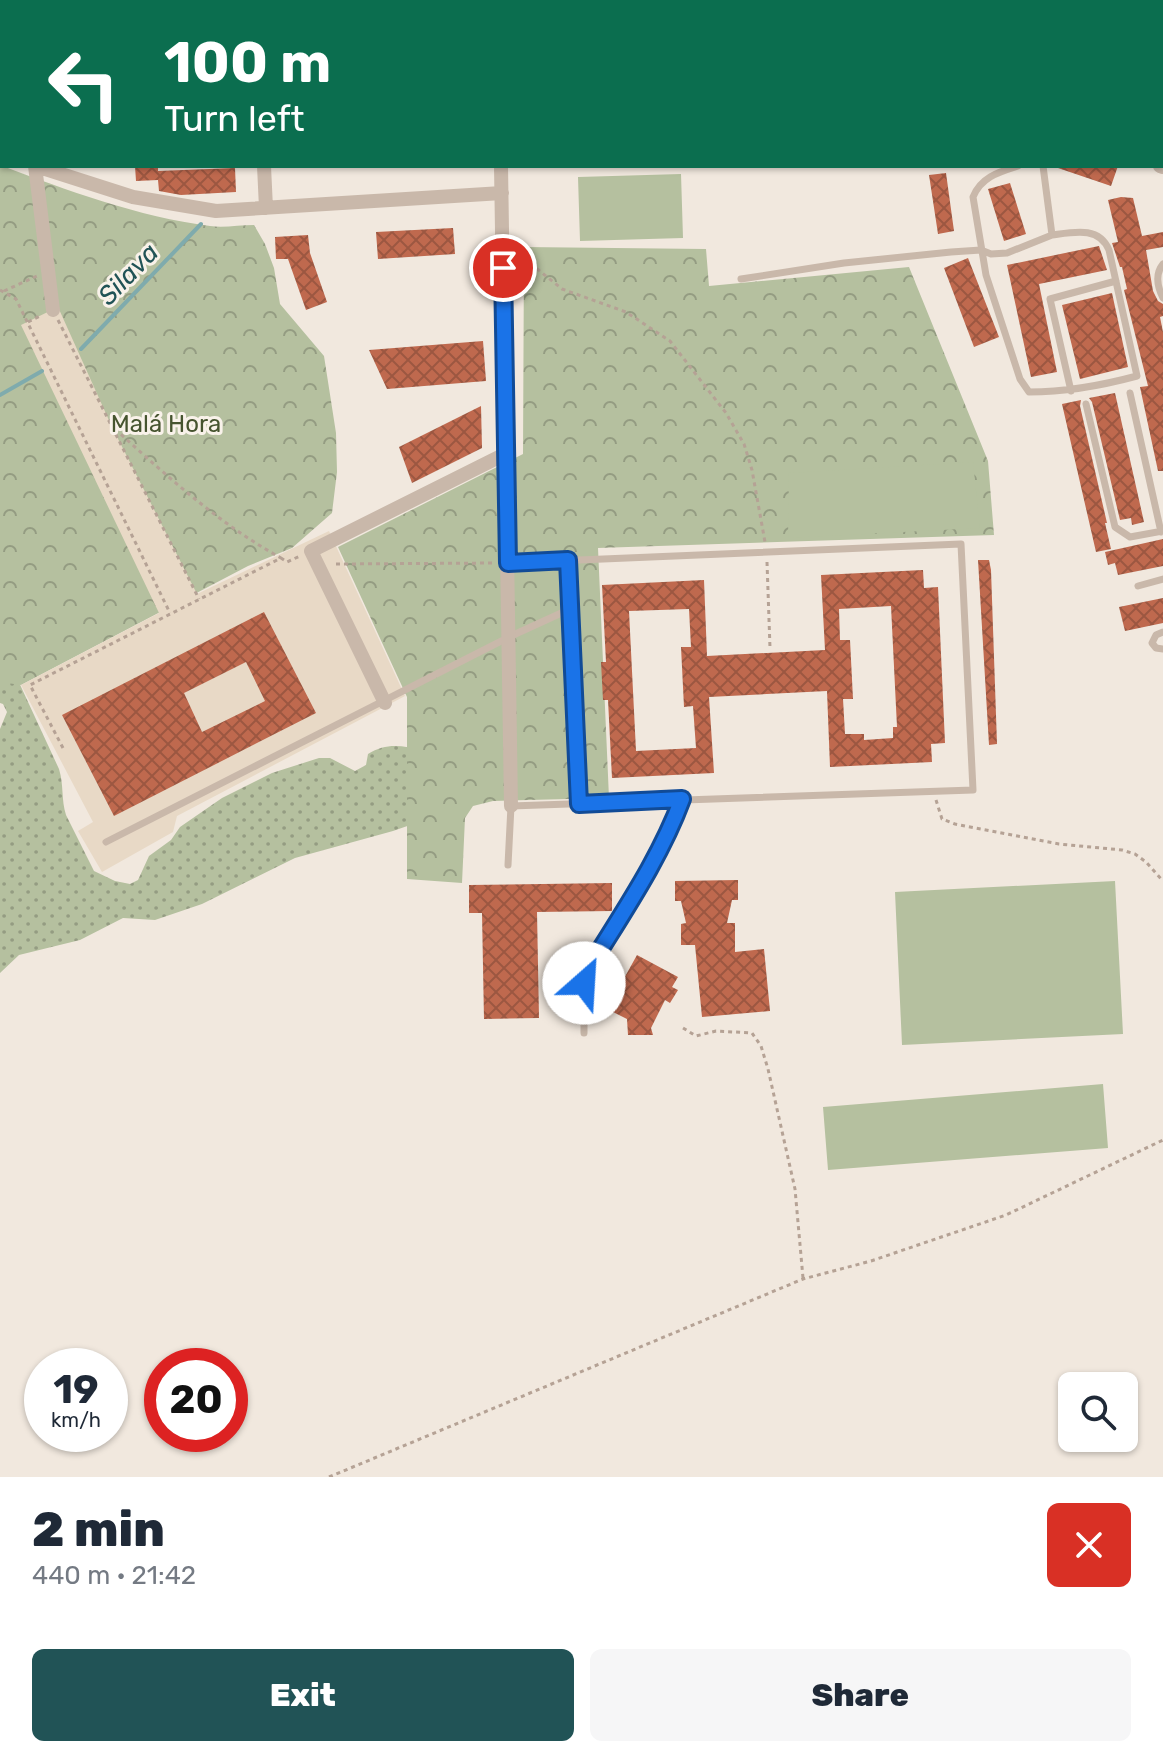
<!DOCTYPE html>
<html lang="en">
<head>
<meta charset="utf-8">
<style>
	:root { --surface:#fff; --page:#f6f6f7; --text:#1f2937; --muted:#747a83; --accent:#215356 }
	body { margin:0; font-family:Rubik,sans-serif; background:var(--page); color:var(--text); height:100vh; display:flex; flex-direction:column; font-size:30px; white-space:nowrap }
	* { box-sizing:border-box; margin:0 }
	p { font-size:26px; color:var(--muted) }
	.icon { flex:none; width:44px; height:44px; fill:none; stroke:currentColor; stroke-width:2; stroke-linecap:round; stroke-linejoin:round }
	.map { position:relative; height:1477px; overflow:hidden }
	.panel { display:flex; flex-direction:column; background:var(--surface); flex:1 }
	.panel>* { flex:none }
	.guide { position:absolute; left:0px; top:0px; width:1164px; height:168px; box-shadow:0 2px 6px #0004; background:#0b6e4f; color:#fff; overflow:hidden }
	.controls { position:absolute; left:1058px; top:1372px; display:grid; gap:16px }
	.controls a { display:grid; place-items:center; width:80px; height:80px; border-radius:12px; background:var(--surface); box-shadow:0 2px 6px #0004; font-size:40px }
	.speed { position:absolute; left:24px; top:1348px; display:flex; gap:16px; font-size:40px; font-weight:700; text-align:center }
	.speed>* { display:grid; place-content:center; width:104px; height:104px; border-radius:50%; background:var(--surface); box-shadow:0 2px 6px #0004; line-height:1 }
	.speed small { font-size:20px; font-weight:400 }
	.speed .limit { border:12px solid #d22; background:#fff; color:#111 }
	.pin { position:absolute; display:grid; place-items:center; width:68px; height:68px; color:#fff; margin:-34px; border:4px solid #fff; border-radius:50%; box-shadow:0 2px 8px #0007 }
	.me { position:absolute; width:88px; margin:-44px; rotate:26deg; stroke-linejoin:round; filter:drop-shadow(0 0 6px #0008) }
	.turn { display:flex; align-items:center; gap:28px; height:168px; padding:0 32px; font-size:36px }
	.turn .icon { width:104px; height:104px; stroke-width:2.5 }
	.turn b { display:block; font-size:56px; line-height:68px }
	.round { display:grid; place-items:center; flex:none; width:84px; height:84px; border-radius:12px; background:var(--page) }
	.head { display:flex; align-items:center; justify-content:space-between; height:136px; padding:0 32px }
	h1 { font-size:48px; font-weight:800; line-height:60px }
	.cta { display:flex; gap:16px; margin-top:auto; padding:16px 32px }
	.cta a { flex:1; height:92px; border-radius:12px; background:var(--accent); color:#fff; font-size:32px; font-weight:800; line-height:92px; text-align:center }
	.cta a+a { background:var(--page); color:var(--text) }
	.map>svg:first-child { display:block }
	.grass { fill:url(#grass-dots) }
	.park { fill:url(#park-crowns) }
	.pitch { fill:#b5c09f }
	.plaza { fill:#e8d9c6 }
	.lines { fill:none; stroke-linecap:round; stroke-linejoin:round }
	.stream { stroke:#7fabad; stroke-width:4 }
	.building { fill:url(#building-cross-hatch); fill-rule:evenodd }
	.path { stroke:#b5a295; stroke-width:3; stroke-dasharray:4 4; stroke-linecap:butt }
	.lane { stroke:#c9b8aa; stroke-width:7 }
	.street { stroke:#c9b8aa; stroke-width:14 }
	.route-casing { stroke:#114b97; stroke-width:20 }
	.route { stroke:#1a73e8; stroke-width:14 }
	.labels { text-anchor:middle; stroke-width:6; stroke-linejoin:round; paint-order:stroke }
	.park-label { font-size:24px; fill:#46542f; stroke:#f9f2ea }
	.water-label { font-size:26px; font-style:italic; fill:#215356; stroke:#f9f2ea }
</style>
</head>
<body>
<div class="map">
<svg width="1163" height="1477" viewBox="0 0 1163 1477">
	<defs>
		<pattern id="grass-dots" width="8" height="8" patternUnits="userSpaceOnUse" patternTransform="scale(2)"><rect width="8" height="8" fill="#b5c09f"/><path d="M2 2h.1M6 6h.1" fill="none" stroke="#949c82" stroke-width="1.8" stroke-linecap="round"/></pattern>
		<pattern id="park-crowns" width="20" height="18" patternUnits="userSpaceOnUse" patternTransform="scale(2)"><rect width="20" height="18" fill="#b5c09f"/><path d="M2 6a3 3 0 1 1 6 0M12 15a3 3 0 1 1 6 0" fill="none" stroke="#949c82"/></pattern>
		<pattern id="building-cross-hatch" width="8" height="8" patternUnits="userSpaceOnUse" patternTransform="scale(2)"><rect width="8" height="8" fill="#bf694e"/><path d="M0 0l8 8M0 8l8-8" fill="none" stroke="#9c5741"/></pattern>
	</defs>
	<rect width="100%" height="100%" fill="#f1e8de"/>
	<path class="grass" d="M10,663l49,106c5,16 2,31 7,46l28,56 21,10 15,3 8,-4 11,-24 22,-16 9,-13 42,-29 50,-25 47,-15h11l25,13 11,-6 2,-11c18,-11 34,-9 54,-3l37,57 -66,23 -98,27 -93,46 -47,16 -32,-2 -43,22 -61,15 -19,18v-244l7,-17 -4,-8 -3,-1v-38z"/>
	<path class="park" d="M0,165c66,25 139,52 210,61 14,2 29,-1 44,-1l11,19 9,24 6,36 44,52 12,77 1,39 -5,41 -40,35 -44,18 -227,119 -21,-3z
		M524,247l182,2 3,37 200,-19 79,194 6,74 -396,13 11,250 -116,3 -20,5 -8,12 -3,65 -55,-4v-182l-69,-150 185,-93z"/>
	<path class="pitch" d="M513,0h423v2h-423z
		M681,174l2,64 -103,3 -2,-64z
		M973,462l7,66 -192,10 1,-65z
		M1115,881l8,153 -221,11 -7,-153z
		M1103,1084l5,64 -280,22 -5,-63z"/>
	<path class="plaza" d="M58,307l54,120 85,167 132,-63 76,165 -228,120 -4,16 -71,40 -24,-41 15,-9 -72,-137 138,-72 -138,-288z"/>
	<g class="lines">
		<path class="stream" d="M81,349l120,-125
			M0,395l42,-24"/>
	</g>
	<path class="building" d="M135,166h23v5l77,-3 1,24 -55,3 -22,-4 -1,-11 -22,1z
		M1059,166h59l-7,20 -53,-18z
		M946,173l8,58 -16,3 -9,-59z
		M1010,183l16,51 -22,7 -16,-52z
		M1121,197l12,1 9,38 21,-4v15l-17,3 7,41 5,10 5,3v12l-3,1 3,15v139h-5l-18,-84 8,-1 -24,-96 3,-1 -5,-22h-2l-8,-24 6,-1 -10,-42z
		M453,228l2,26 -77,5 -2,-27z
		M308,235l2,18 17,49 -21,8 -18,-51h-12l-1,-22z
		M1099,246l8,24 -68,14 18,88 -26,5 -24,-112z
		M968,258l31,79 -25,10 -30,-79z
		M1112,293l16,74 -48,12 -18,-74z
		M483,341l3,40 -99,8 -18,-39z
		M1115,393l29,129 -12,3 -1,-7 -11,2 -28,-118 -3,-4z
		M1081,400l-1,6 27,117h-2l6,26 -15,3 -34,-148z
		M481,406l1,42 -70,35 -13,-36z
		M1163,539v27l-45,9 -3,-12 -7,2 -3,-13z
		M978,560h11l2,10 6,174 -8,1z
		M923,570l1,18 14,-1 7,156 -14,1 1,18 -102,5 -3,-76 -118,6 5,76 -102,5 -4,-78h-5l-2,-38h5l-4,-77 102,-5 3,76 118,-6 -4,-75zM891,606l6,121h-4v11l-29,2v-6h-19l-2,-35h10l-3,-59h-10l-1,-31zM689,609l2,38h-10l3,60 9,-1 3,42 -60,3 -7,-140z
		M1163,598v25l-38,8 -6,-24z
		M264,612l52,101 -202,103 -52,-101zM246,662l19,39 -63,31 -18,-39z
		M738,880v20h-6l-5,23h8v29l29,-3 6,62 -68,6 -7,-72h-14v-21l5,-1 -5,-22h-6v-20z
		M612,883v28l-75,1 2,106 -55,1 -2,-106h-13v-28z
		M637,955l41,22 -6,10 6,3 -8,13 -5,-3 -14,28 2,7h-25l-1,-16 -20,-10z"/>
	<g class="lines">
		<path class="path" d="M520,0v2
			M516,257l14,6 32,26 64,23 44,29 56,72 18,31 8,26 13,72
			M0,290l16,9 154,314
			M4,291l33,-15
			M58,320l141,279
			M28,322l14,-7
			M115,429c53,48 103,94 166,129
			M767,562l3,86
			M336,564l160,-1
			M63,748l-33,-63 251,-127 6,4 13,-6
			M936,800l6,19 13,5 104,20 63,6 13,4 11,8 17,19
			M683,1028l13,8 20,-5 36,2 9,13 7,23 27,120 8,89
			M329,1477l474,-198 68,-18 135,-46 157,-75"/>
		<path class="lane" d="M545,0l1,2
			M1047,2v-2
			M1111,2v-2
			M1162,11h1
			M0,88l2,-1
			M1018,166c-19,6 -37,11 -45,31l13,78 34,104 9,13c38,0 71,-6 108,-16l-28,-126c-10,-24 -35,-18 -57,-15l-9,-69
			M1163,264c-8,10 -6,22 0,34
			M741,279l103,-16 107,-11 30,-2 10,4 16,-1 45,-18
			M1071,391l-21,-92 66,-18
			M1130,393l31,139
			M1086,404l29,123 15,10 33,-6
			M568,560l11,244
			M508,563l453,-19 12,246 -462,16 -3,59
			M1138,586l25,-7
			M1163,632l-7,3 -4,8 4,5 7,1
			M106,842l403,-205 61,-28
			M584,1033v-50l3,-12c34,-56 72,-110 95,-172"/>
		<path class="street" d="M27,0v2
			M256,0v2
			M498,0v2
			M997,0v2
			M0,152h2
			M35,166l18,144
			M36,166l97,31 83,14 286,-18
			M264,166l2,42
			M501,166l10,640
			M1160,166l3,1
			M385,703l-74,-152 194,-97"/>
	</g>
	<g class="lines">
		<defs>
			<path id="route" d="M503,268l5,295 60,-3 11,244 103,-5c-23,62 -61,116 -95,172l-3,12"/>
		</defs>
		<use href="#route" class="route-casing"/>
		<use href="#route" class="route"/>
	</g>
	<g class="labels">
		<g class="park-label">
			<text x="166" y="432">Malá Hora</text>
		</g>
		<g class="water-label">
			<text transform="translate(128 274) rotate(-46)" y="9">Silava</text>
		</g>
	</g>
</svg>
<div class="controls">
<a><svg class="icon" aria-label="search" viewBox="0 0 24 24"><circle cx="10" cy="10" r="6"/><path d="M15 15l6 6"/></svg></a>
</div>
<div class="speed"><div>19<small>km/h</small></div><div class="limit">20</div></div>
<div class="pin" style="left:503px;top:268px;background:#d93025"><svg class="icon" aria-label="arrive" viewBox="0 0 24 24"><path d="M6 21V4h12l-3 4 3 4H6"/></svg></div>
<svg class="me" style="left:584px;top:983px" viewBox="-20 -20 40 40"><circle r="19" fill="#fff"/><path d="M0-13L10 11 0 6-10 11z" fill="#1a73e8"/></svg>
<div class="guide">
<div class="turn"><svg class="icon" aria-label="left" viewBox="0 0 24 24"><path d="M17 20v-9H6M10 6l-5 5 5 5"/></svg><div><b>100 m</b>Turn left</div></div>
</div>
</div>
<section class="panel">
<div class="head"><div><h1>2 min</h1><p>440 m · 21:42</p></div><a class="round" style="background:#d93025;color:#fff"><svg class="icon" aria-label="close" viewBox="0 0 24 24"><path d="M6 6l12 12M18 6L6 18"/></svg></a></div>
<div class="cta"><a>Exit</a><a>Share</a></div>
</section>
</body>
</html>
